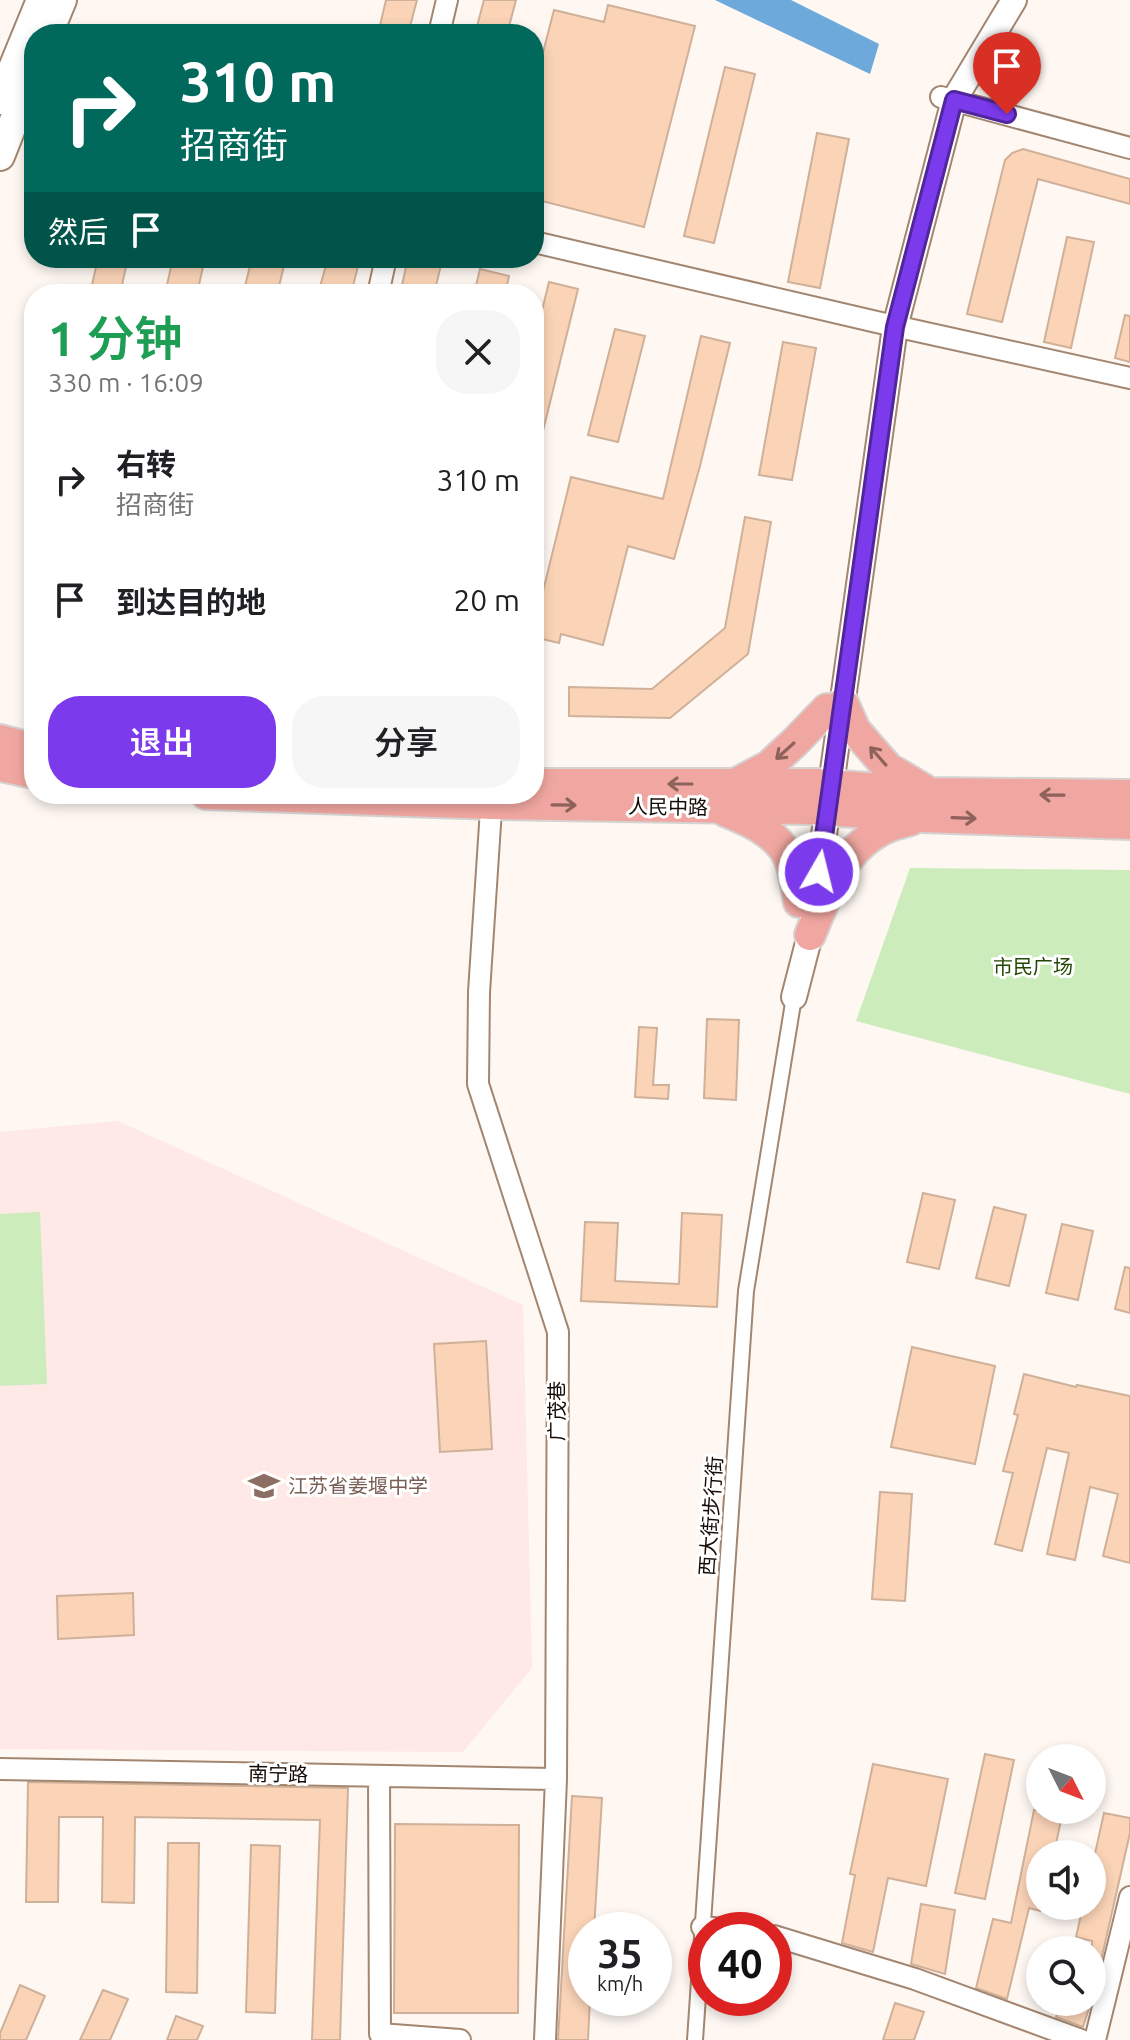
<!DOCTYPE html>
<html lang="zh">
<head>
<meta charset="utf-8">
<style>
	:root { --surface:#fff; --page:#f6f6f6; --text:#202124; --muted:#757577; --accent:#7c3aed }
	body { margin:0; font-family:Ubuntu,"Noto Sans SC",sans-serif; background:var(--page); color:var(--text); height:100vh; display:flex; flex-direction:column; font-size:30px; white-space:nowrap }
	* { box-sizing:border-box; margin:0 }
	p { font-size:26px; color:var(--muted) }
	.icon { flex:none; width:44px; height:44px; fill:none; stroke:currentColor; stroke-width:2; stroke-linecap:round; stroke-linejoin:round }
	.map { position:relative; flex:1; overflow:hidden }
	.sheet { position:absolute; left:24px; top:284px; width:520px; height:520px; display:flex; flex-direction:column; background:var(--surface); border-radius:32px; box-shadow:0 4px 12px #0003 }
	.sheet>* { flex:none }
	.top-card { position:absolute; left:24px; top:24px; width:520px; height:244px; border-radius:32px; box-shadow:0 4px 12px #0003; background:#00695c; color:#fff; overflow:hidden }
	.needle { width:52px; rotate:132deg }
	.fabs { position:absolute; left:1026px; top:1744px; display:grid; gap:16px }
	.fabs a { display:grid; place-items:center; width:80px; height:80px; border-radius:50%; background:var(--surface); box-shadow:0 4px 12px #0003; font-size:40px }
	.speed { position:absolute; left:568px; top:1912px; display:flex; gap:16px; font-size:40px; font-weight:700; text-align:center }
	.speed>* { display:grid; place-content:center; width:104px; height:104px; border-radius:50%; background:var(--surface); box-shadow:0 4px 12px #0003; line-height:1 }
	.speed small { font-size:20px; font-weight:400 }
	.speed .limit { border:12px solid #d22; background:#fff; color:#111 }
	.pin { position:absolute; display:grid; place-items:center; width:68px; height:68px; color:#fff; margin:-82px -34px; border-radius:50% 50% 50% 0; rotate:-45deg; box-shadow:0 0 8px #0007 }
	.pin .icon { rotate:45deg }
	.me { position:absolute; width:88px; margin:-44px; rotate:8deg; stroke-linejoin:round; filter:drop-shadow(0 0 6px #0008) }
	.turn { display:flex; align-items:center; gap:28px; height:168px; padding:0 24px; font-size:36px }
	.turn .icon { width:104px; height:104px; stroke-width:2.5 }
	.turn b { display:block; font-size:56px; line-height:68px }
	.then { display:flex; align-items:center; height:76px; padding:0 24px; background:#0003; gap:16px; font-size:30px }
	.round { display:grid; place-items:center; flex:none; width:84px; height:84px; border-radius:32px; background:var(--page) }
	.summary { display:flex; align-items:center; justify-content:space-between; height:136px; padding:0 24px }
	h1 { font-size:48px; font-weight:600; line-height:60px; color:#1e9e55 }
	.action { display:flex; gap:16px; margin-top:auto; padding:16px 24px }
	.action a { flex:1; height:92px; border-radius:32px; background:var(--accent); color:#fff; font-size:32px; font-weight:600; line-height:92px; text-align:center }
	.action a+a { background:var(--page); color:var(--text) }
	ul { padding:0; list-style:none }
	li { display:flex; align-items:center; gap:24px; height:120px; padding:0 24px }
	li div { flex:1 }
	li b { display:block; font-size:30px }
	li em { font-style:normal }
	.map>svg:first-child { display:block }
	.education { fill:#fee9e6 }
	.green { fill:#ccecbc }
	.water { fill:#6ea9dc }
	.building { fill:#fbd4b7; stroke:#cfb099; stroke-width:2 }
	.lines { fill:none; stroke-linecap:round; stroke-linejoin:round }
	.pedestrian-casing { stroke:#a38670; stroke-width:18 }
	.minor-casing { stroke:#a38670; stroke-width:24 }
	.tertiary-casing { stroke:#a38670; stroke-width:28 }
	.secondary-casing { stroke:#a38670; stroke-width:32 }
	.primary-casing { stroke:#d5d3d2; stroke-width:34 }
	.pedestrian { stroke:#fff; stroke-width:14 }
	.minor { stroke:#fff; stroke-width:20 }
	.tertiary { stroke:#fff; stroke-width:24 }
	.secondary { stroke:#fff; stroke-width:28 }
	.primary { stroke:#f1a7a1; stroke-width:30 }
	.oneway { stroke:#8e615a }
	.route-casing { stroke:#51269a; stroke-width:20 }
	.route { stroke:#7c3aed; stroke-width:14 }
	.labels { text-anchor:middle; stroke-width:6; stroke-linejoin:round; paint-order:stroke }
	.street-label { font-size:20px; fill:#150b04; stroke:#fff }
	.park-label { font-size:20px; fill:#224702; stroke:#fff }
	.education-label { font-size:20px; fill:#785e54; stroke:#fff; text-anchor:start }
</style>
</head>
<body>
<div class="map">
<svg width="1130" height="2040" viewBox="0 0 1130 2040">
	<rect width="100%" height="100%" fill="#fef7f2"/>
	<path class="education" d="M118,1121l405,184 9,363 -69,84 -463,-3v-617z"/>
	<path class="green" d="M910,868l220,2v224l-274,-73z
		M40,1212l7,172 -47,2v-172z"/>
	<path class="water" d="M715,0h76l88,44 -9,30z"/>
	<path class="building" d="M386,0h31l-9,34h-30z
		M484,0h32l-9,34h-32z
		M608,5l87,21 -51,201 -110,-28v-112l20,-77 50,12z
		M725,67l30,7 -41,169 -30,-7z
		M817,133l32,6 -29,149 -32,-6z
		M1023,149l107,30v25l-92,-25 -36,143 -35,-8 38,-154 7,-7z
		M1067,237l27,5 -23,106 -27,-6z
		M98,258h30l-8,36h-30z
		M173,258h32l-8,36h-32z
		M252,258h34l-9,36h-34z
		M328,258h32l-9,36h-33z
		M408,258h23l11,3 -8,33h-34z
		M480,269l29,7 -4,18h-31z
		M549,282l29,7 -39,158 -5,-1v-103z
		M1125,315l5,1v46l-15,-4z
		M615,329l30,7 -27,106 -30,-7z
		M701,336l29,7 -30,123 -26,93 -46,-13 -25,99 -42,-11 -2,9 -25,-6v-9l37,-151 92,22z
		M783,342l33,6 -24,132 -33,-5z
		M745,517l26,5 -23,132 -78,64 -101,-2v-29l83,2 73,-61z
		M707,1019l32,1 -3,80 -32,-2z
		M639,1027l18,1 -4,57h16l-1,14 -33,-2z
		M923,1193l32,7 -16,69 -32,-7z
		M994,1207l32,8 -17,71 -33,-8z
		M682,1213l40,2 -5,92 -136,-6 4,-79 33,1 -3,58 64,3z
		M1062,1224l31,7 -15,69 -32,-7z
		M1125,1267l5,1v45l-15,-4z
		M486,1341l6,108 -52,3 -6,-108z
		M912,1347l83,19 -20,98 -84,-17z
		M1024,1374l52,13 1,-2 53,11v167l-27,-7 15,-62 -28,-7 -15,73 -28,-6 22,-101 -22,-5 -25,103 -27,-7 18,-71 -10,-2 15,-56 -4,-1z
		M880,1492l32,2 -7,107 -33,-2z
		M133,1593l1,42 -76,4 -1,-43z
		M985,1754l29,6 -29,139 -30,-6z
		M873,1764l75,15 -22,107 -38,-8 -15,74 -31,-9 13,-68 -5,-1z
		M28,1782l320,6 -8,252h-28l8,-220 -185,-3 -1,86 -32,-1 1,-85h-44l-1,85h-32z
		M572,1796l30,2 -8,132h-8v68h4l-2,42h-30z
		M1034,1810h29l-9,44h-14v57l-11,-3 -22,91 -31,-11 17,-69 18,4z
		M1104,1813l26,5v15l-32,141h-6v-33l-16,-4 7,-31h9v-39z
		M395,1824l124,1 -1,188h-124z
		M168,1843h31l-2,150 -31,-1z
		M251,1845l29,1 -5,167 -29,-1z
		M921,1904l34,6 -10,64 -34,-10z
		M20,1985l25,11 -19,44h-26v-7z
		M103,1990l25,9 -18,41h-30z
		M1061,2002h30l-8,25 -27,-10z
		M895,2003l29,9 -10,28h-31z
		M176,2016l27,10 -6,14h-30z"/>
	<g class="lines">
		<defs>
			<path id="pedestrian" d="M695,2040l51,-749 48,-294"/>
			<path id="minor" d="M439,34l8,-34
				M941,97l189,51
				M534,242l347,81 249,55
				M378,294l8,-36
				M492,794l-13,198 -1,92 80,248 -2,447 -11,261
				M0,1769l556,10
				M379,1776l1,258 80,6
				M702,1927l32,3
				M774,1936l141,43 166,61
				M1095,2040l35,-143"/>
			<path id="tertiary" d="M794,997l16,-62 85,-608 59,-227 60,-100"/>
			<path id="secondary" d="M48,34l14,-34
				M0,100l41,-100
				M0,156l34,-86"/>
			<path id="primary" d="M843,703l12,27 33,38 37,22
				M0,740l34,9
				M0,766l34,7
				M737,783l32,-17 26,-24 32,-33
				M534,784h282l114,9 200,2
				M206,794l287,10 320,5 109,8 208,7
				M725,811c21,9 44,18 58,37 11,14 13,37 16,54
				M810,935c17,-41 33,-89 78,-108 7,-3 16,-5 23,-7"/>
		</defs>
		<use href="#pedestrian" class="pedestrian-casing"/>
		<use href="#minor" class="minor-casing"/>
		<use href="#tertiary" class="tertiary-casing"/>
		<use href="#secondary" class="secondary-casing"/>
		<use href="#primary" class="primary-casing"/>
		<use href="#pedestrian" class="pedestrian"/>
		<use href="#minor" class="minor"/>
		<use href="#tertiary" class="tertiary"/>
		<use href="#secondary" class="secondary"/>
		<use href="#primary" class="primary"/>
	</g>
	<defs><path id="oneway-shaft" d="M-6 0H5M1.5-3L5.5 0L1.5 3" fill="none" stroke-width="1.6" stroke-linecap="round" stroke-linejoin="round" transform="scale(2)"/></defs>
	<g class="oneway">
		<use href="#oneway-shaft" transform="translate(785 751) rotate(138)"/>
		<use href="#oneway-shaft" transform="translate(878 756) rotate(-131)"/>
		<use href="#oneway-shaft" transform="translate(680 784) rotate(-180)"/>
		<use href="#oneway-shaft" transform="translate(1052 795) rotate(-179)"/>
		<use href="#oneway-shaft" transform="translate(564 805) rotate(1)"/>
		<use href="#oneway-shaft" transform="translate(964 818) rotate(2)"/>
	</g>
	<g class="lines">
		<defs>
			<path id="route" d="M819,872l76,-545 59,-227 53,14"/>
		</defs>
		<use href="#route" class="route-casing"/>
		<use href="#route" class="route"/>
	</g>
	<defs>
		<symbol id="school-bare" viewBox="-9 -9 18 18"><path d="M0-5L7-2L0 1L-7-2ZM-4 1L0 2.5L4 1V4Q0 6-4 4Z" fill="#8d6e63" stroke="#fff" stroke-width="2.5" paint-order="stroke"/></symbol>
	</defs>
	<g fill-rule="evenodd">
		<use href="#school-bare" x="242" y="1464" width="44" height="44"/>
	</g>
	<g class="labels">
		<g class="street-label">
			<text transform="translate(668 807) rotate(1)" y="7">人民中路</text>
			<text transform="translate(557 1411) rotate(-90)" y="7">广茂巷</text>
			<text transform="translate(711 1516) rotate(-86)" y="7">西大街步行街</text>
			<text transform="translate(278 1774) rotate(1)" y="7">南宁路</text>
		</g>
		<g class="park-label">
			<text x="1033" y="974">市民广场</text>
		</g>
		<g class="education-label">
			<text x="288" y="1493">江苏省姜堰中学</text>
		</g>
	</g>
</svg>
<div class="fabs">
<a><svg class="needle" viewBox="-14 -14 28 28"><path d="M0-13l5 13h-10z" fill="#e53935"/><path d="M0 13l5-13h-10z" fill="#757577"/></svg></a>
<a><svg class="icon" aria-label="sound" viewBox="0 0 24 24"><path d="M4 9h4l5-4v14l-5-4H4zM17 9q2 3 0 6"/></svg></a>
<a><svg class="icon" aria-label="search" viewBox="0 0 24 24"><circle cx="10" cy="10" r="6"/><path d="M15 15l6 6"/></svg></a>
</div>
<div class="speed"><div>35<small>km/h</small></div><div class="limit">40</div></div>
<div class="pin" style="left:1007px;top:114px;background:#d93025"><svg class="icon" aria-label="arrive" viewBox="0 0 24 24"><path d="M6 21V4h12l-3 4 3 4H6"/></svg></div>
<svg class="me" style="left:819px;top:872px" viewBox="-20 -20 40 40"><circle r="17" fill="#7c3aed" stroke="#fff" stroke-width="3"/><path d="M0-11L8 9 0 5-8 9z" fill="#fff"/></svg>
<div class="top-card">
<div class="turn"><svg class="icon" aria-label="right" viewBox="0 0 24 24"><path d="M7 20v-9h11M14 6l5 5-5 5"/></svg><div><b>310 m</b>招商街</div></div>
<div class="then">然后<svg class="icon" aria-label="arrive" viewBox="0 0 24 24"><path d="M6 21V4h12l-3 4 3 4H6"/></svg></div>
</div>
<section class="sheet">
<div class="summary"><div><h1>1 分钟</h1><p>330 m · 16:09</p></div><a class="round"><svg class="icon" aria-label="close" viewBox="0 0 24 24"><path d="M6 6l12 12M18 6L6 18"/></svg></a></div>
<ul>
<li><svg class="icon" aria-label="right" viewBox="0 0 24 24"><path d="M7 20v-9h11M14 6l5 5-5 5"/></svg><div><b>右转</b><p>招商街</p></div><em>310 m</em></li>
<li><svg class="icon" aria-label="arrive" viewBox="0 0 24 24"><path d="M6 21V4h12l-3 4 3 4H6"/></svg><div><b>到达目的地</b></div><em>20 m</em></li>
</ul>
<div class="action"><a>退出</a><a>分享</a></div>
</section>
</div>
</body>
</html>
